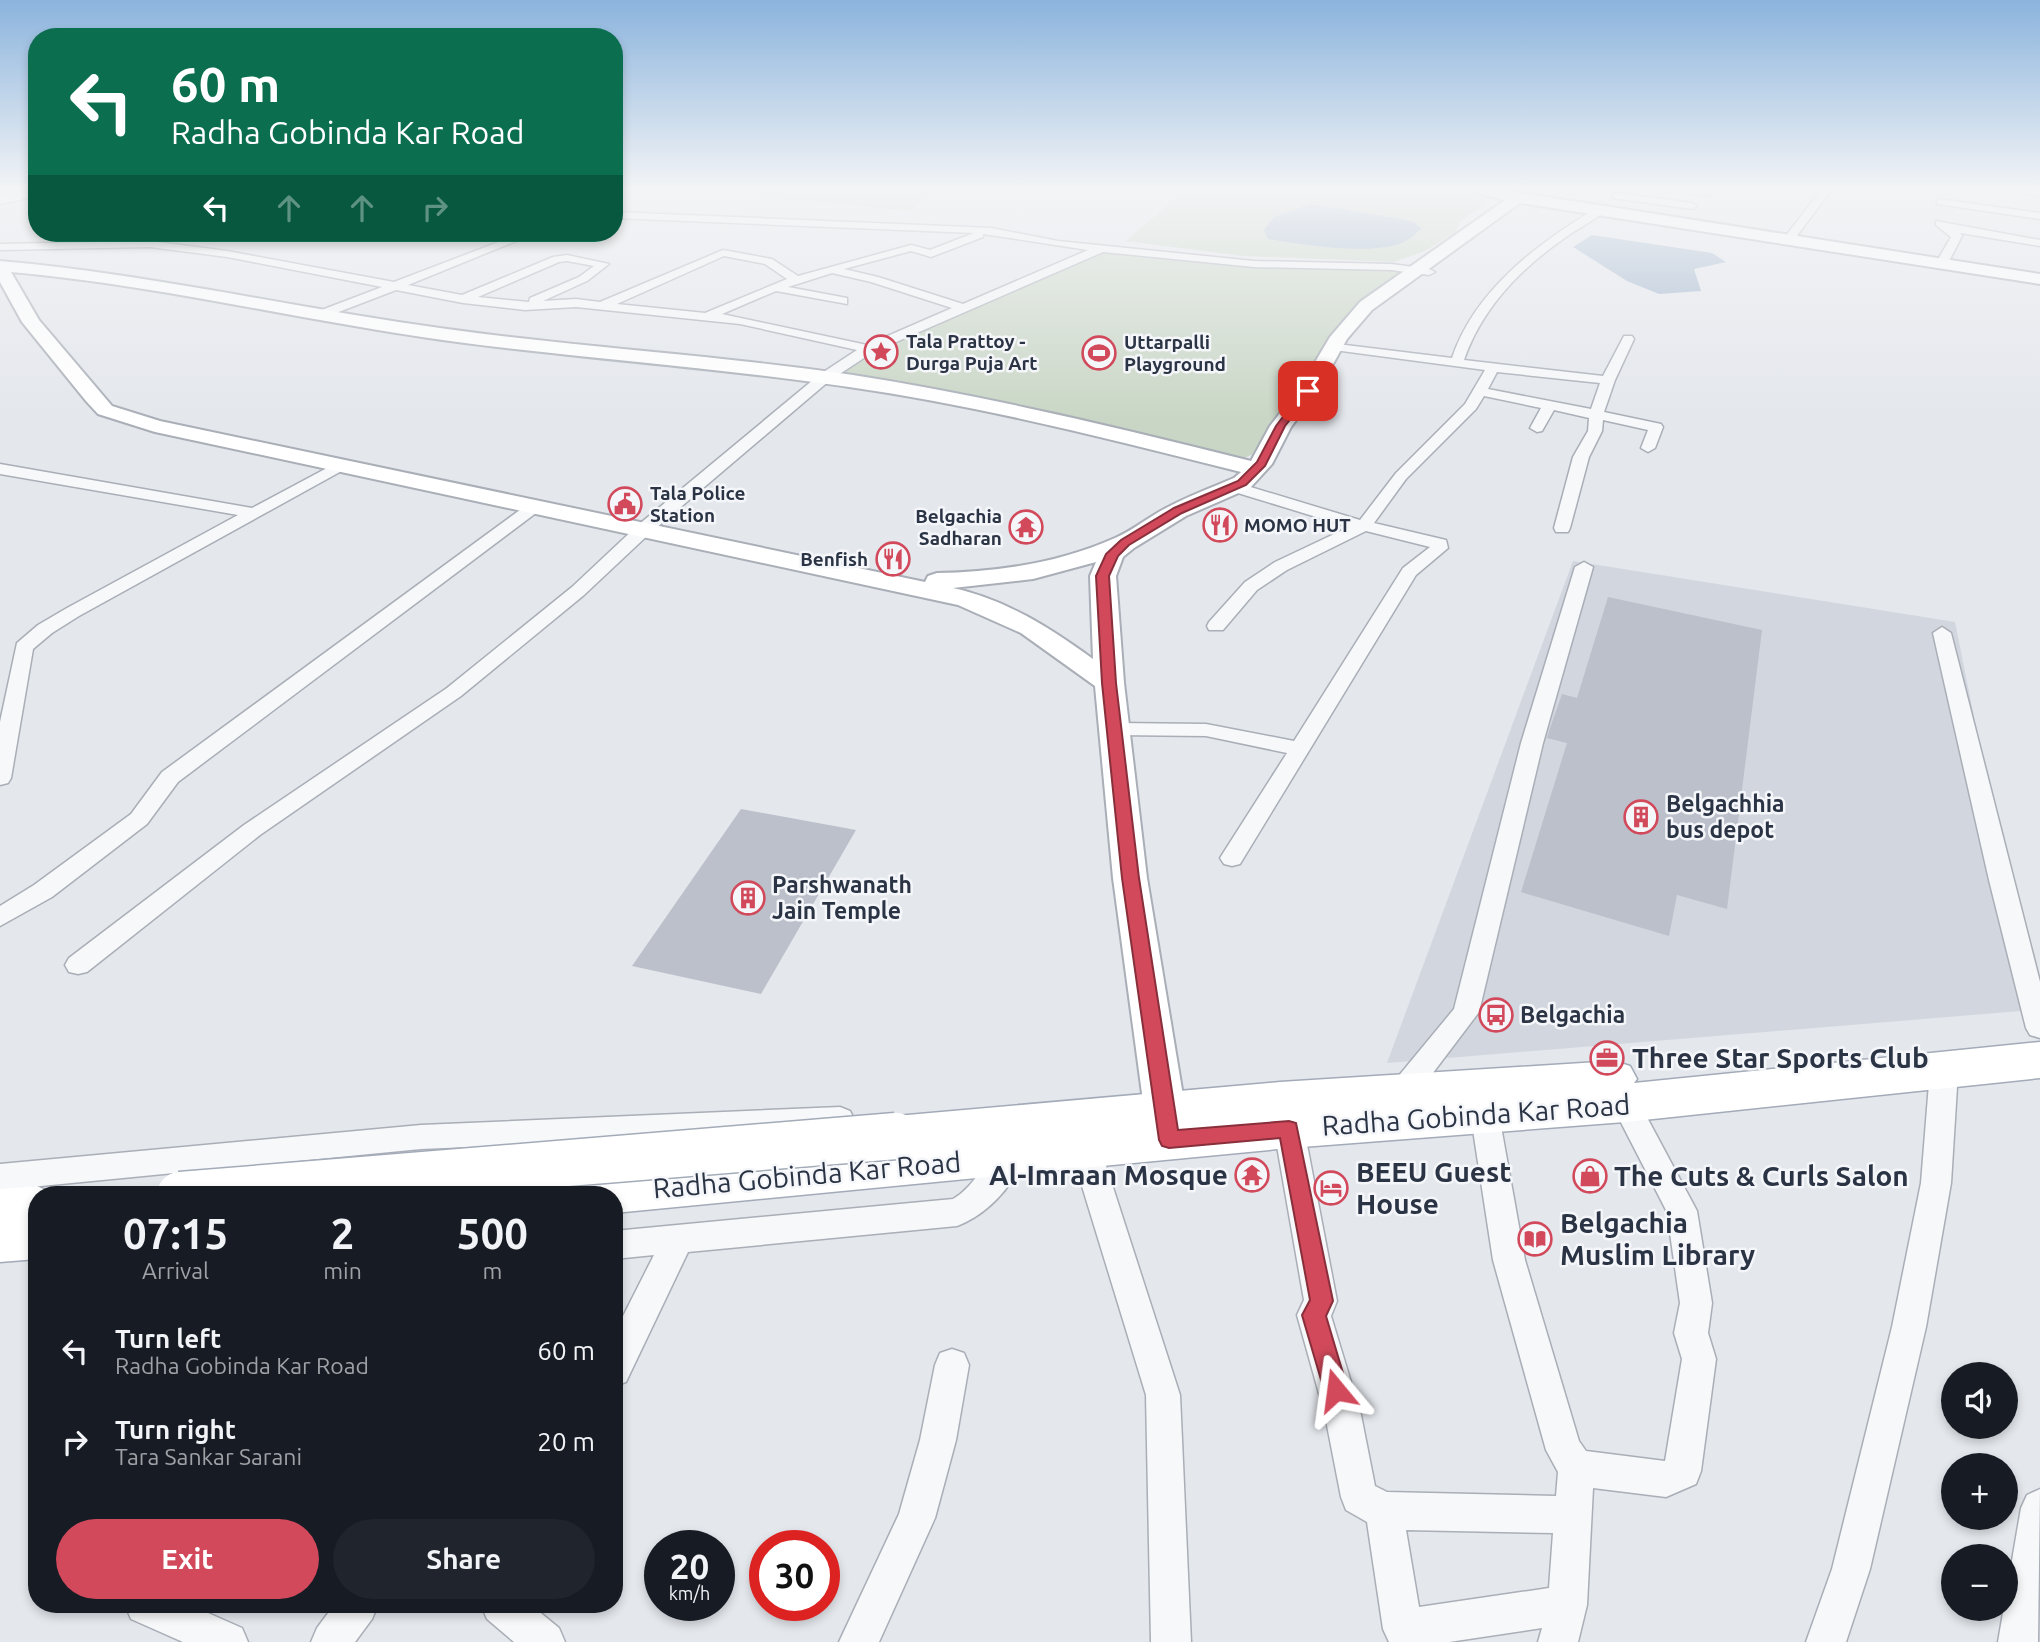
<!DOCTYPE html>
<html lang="en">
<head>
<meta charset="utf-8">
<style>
	:root { --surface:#171b24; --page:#20242c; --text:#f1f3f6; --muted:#9ea1a6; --accent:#d1495b }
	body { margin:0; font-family:Ubuntu,sans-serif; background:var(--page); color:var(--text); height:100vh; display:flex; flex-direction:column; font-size:26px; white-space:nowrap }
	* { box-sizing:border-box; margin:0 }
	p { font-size:23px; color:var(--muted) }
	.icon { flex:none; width:38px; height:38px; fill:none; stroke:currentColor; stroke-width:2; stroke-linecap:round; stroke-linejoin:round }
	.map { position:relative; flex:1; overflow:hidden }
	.sheet { position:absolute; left:28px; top:1186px; width:595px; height:427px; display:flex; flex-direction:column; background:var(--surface); border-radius:28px; box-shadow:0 4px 10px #0003 }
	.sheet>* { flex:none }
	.guide { position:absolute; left:28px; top:28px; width:595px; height:214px; border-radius:28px; box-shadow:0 4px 10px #0003; background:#0b6e4f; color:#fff; overflow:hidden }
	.tools { position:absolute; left:1941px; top:1362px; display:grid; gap:14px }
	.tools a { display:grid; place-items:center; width:77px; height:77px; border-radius:50%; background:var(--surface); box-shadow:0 4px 10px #0003; font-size:35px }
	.speed { position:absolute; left:644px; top:1530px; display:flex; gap:14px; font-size:35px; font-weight:700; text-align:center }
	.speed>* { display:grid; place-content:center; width:91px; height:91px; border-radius:50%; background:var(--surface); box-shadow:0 4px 10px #0003; line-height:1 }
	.speed small { font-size:18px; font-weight:400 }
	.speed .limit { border:10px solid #d22; background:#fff; color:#111 }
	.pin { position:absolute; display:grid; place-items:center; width:60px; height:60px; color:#fff; margin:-30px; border-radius:14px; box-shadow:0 4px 10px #0006 }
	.me { position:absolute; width:77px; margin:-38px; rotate:344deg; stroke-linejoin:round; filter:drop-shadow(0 0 5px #0008) }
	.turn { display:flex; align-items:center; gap:24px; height:147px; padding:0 28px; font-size:32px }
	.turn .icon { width:91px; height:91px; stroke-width:2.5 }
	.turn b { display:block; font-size:49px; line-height:60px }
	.lanes { display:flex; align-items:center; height:66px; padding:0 28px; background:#0003; justify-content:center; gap:35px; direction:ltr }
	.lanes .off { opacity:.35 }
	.eta { display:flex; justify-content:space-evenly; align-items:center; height:119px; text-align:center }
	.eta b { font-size:42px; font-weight:700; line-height:49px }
	.action { display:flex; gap:14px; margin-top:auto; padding:14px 28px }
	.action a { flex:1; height:80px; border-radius:42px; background:var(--accent); color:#fff; font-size:28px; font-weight:700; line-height:80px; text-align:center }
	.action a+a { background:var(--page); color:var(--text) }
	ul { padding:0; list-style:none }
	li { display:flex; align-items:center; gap:21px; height:91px; padding:0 28px }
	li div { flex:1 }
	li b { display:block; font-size:26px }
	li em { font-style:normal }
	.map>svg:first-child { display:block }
	.built { fill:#d2d6de }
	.green { fill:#c9d6c5 }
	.water { fill:#9fb4cc }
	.building { fill:#bbc0ca }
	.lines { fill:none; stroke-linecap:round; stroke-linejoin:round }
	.street-casing { stroke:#a9aeb7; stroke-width:3 }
	.secondary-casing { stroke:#a9aeb7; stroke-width:4 }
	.primary-casing { stroke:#a3abb8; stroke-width:3 }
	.street { fill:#f7f8fa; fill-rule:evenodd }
	.secondary { fill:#fff; fill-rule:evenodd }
	.primary { fill:#fff; fill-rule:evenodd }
	.primary-bridge-casing { stroke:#a3abb8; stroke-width:49; stroke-linecap:butt }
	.primary-bridge { stroke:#fff; stroke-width:46 }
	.route { fill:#d1495b; stroke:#882f3b; stroke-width:2 }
	.labels { text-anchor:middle; stroke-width:5; stroke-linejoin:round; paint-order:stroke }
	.far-poi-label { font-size:19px; font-weight:bold; fill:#2b3445; stroke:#f4f6f9; text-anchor:start }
	.poi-label { font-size:23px; font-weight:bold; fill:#2b3445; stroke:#f4f6f9; text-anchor:start }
	.near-poi-label { font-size:28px; font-weight:bold; fill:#2b3445; stroke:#f4f6f9; text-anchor:start }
	.near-street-label { font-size:28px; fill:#2b3445; stroke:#f4f6f9 }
</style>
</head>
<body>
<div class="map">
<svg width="2040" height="1642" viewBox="0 0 2040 1642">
	<rect width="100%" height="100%" fill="#e4e7ec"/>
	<path class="built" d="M1573,561l382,61 78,388 -646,53z"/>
	<path class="green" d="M674,189h265l-30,22 -207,-20 -6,2 -19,-1 1,-3z
		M1197,189h267l30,9 -35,24 -3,10 -31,19 -31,11 -151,-6 -117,-15 46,-40z
		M1102,252l85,8 229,9 -36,20 -99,121 -14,27 -14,17 -11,5 -405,-85 37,-24z"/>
	<path class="water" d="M1310,204l91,15 13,3 7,7c-7,6 -13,12 -22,15 -34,11 -96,1 -131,-5l-4,-9 10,-13z
		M1592,235l120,18 14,9 -32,7 7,22 -42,3 -32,-13 -54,-34z"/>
	<path class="building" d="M1608,597l154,33 -35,279 -50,-14 -8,41 -148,-44 46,-149 -20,-5 2,-7 13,-37 15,4z
		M741,809l115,21 -95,164 -129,-28z"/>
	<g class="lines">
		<defs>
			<path id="street" d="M1669,189h27l16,4 -5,3z
				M1822,189h10l-39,52h-8v-4z
				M2009,189l31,1v6z
				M1616,193l76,10 5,3 -5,3 -79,-11v-4z
				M1940,199l100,14v6l-103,-15v-4z
				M1597,208l9,2c-12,11 -28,18 -40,27 -45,31 -84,71 -102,123l139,16 21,-40h8l2,3 -19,41 -11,32 57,12 2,3 -8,21 -7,4 -7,-4 7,-18 -45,-10 -1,11 -13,26 -19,71 -2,4h-12l-2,-4 19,-71 15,-26 1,-13 -35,-8 -12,21 -5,1 -7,-4 11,-20 -57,-12 -8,13 -70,70 -32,44 72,17 2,8 -32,27 -176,289 -8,2 -8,-2 -4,-6 67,-105 -81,-17 -90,-1 -7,-2 -3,-4 3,-4 7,-2 90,1 88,17 109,-173 27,-21 -64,-16 -79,39 -30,20 -34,40h-14l-2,-4 2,-4 36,-40 30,-20 74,-35 -121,-37 -2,-3 8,-5 126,38 36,-47 69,-69 20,-34 -151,-20 -5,-1v-6l123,15c23,-68 86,-115 145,-150zM1497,372l103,11 -9,26 -103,-20z
				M614,212l377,16 67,13 196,20 137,3 38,5 6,3 -6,3 -38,-5 -137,-3 -151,-15 -230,100 -44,29 -180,153 -65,61 -123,101 -201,139 -173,137 -9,2 -9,-2 -4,-7 4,-7 175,-133 203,-137 125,-101 65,-61 182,-151 38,-25 -117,-26 -164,-17 -51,3 -62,-7 -67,-13 -73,28 -4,-1v-6l63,-24 -155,-30 -77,-10 -150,3v-6l150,-3 77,10 167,31 128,-49h14l-128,52 54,10 91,-38 14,-2 42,9 -22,17 -44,20 33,-2 24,3 123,-52 49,9 26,17 113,-31 19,5 44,-17 -360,-15zM983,234l105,16 -125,54 -85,-27 -34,-8 67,-18 20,6 52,-20zM724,256l41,8 22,15 -82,34 -88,-9zM567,261l27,5 -15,11 -49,21 -1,4 -51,-5 81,-35zM832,273l39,9 81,26 -85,37 -145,-31 54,-23 71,13v-6l-59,-11z
				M1936,221l104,19v6l-80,-13 2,3 -14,27 -6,3 -6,-3 15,-26 -15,-12z
				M342,460l8,5 -3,3 -268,148 -27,17 -19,16 -22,129 -3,5 -8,2v-63l17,-79 21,-18 29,-17 171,-93 -238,-41v-10l252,44z
				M534,502l8,5 -2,3 -362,272 -31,42 -95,73 -52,29v-20l34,-21 97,-71 31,-42 366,-268z
				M1584,562l9,5 -50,176 -64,269 -62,82 1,5 -4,8 -10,4 -10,-4 -6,-15 4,-8 62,-75 67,-266 54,-176z
				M1942,627l9,6 89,349v56l-10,-3 -4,-7 -37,-148 -56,-247z
				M1944,1060l10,3 4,8 -7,112 -25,144 -56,242 -24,73h-40l26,-73 60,-242 29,-144 9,-112 4,-8z
				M1625,1091l10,4 62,116 15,92 -4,30 8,26 -15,112 -5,13 -30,13 -73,-9 -6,117 -9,37h-40l4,-14 -93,14h-60l-6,-13 -16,-107 -21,-12 -5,-13 -16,-82 -28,-100 7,-15 -30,-171 5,-9 10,-3 10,3 5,9 33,172 -6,15 30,99 14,71 12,6 169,4 2,-24 -12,-22 -53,-190 -24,-156 4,-8 10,-4 10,4 4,8 28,156 54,181 7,10 79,10 17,-102 -8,-26 6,-30 -13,-91 -56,-109 4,-8zM1406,1530l147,3 -4,55 -130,19z
				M840,1107l10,4 4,8 -4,8 -10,4 -419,18 -421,41v-26l421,-39z
				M1085,1135l10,3 5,9 80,248 11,247h-40l-5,-247 -76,-248 5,-9z
				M1011,1144l11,4 4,9c-15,30 -38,57 -69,69l-269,26 -62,130 -12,4v-52l40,-79 -40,4v-28l339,-32c24,-13 33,-46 58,-55z
				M952,1349l12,4 5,12 -13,75 -21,78 -56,124h-40l60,-128 21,-74 15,-75 5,-12z
				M2040,1489l-2,153h-40l23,-134 6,-13z
				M125,1605h65l52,23 6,14h-65l-52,-23z
				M334,1605h44l-6,14 -17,23h-44l6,-14z
				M481,1605h50l28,23 6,14h-51l-27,-23z"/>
			<path id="secondary" d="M0,189h11l-11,5z
				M1471,189h25l544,85v10l-520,-81 -148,107 -25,29 -29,52 -27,36 -19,37 -22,24 -64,28 -52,32 -11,9 -7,19 8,107 23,195 43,260 -6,13 -15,5 -15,-5 -6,-13 -35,-260 -18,-192 -74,-53 -63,-28 -803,-173 -57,-18 -12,-13 -64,-79 -22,-40v-21c151,13 298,48 447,68 135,19 271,26 406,46 134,21 267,53 398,86l19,-35 29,-37 31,-52 30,-35 145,-102 -32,-8zM11,272c148,13 292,49 439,69 133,18 266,26 399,46 132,19 262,52 392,85l-7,6c-21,9 -43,17 -64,28 -19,9 -36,24 -55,32 -56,25 -117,34 -178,35l-9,3 -3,6 -765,-161 -48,-15 -73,-86zM1096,562l-6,14 3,83c-43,-31 -86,-59 -140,-71l80,-9z"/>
			<path id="primary" d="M25,189h12v7l-37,8v-10z
				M2040,1042v36l-415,44 -336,26 -675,65v-18h-62l8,-15 17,-6 301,-27 -6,-11 7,-14 17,-6 384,-34 334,-21 16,5 7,13 -3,4z
				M37,1186l19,9h-19v64l-37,3v-73z"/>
		</defs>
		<use href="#street" class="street-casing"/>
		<use href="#secondary" class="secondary-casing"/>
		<use href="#primary" class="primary-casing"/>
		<use href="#street" class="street"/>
		<use href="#secondary" class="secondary"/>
		<use href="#primary" class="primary"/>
		<defs>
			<path id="primary-bridge" d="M180,1195l716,-59"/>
		</defs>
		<use href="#primary-bridge" class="primary-bridge-casing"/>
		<use href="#primary-bridge" class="primary-bridge"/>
	</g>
	<linearGradient id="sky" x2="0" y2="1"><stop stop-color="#8bb4dd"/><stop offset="0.45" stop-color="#f3f4f6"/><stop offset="1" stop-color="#f3f4f6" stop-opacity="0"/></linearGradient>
	<rect width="2040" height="419" fill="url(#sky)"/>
	<path class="route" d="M1304,389l9,2 -28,35 -20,40 -19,19 -64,28 -53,32 -11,11 -9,20 7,107 23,195 39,252 111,-9 7,2 37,178 -7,15 22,74 -4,8 -8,3 -9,-3 -3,-8 -22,-75 8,-15 -30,-162 -111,10 -7,-2 -3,-6 -37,-262 -20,-195 -6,-107 10,-22 15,-14 53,-32 64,-27 19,-19 19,-36z"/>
	<defs>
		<symbol id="sight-ring" viewBox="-11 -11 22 22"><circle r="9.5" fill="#f4f6f9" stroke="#d1495b" stroke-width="1.5"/><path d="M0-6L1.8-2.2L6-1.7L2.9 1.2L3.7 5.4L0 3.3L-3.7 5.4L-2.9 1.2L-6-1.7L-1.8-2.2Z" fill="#d1495b"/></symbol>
		<symbol id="stadium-ring" viewBox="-11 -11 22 22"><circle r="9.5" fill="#f4f6f9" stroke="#d1495b" stroke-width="1.5"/><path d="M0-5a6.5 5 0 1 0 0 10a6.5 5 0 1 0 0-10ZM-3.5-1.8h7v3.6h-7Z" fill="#d1495b"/></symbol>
		<symbol id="civic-ring" viewBox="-11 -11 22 22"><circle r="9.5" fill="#f4f6f9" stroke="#d1495b" stroke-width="1.5"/><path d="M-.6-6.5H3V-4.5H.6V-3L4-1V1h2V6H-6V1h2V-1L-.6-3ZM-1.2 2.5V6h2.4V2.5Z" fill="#d1495b"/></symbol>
		<symbol id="restaurant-ring" viewBox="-11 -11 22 22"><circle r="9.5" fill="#f4f6f9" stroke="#d1495b" stroke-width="1.5"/><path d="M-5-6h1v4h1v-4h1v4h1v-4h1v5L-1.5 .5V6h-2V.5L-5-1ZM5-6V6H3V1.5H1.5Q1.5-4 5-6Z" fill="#d1495b"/></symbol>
		<symbol id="temple-ring" viewBox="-11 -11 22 22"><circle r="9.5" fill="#f4f6f9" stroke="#d1495b" stroke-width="1.5"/><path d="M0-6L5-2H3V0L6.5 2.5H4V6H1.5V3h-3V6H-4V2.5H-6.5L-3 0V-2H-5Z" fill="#d1495b"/></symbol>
		<symbol id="building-ring" viewBox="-11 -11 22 22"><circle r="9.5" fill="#f4f6f9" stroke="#d1495b" stroke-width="1.5"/><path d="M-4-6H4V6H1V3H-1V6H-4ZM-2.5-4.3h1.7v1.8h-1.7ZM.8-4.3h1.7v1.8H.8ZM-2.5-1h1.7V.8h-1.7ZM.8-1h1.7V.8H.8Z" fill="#d1495b"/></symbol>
		<symbol id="bus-ring" viewBox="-11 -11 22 22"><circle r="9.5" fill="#f4f6f9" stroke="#d1495b" stroke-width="1.5"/><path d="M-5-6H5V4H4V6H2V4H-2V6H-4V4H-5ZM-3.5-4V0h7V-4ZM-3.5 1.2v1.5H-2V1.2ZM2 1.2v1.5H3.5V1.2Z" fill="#d1495b"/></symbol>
		<symbol id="office-ring" viewBox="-11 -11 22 22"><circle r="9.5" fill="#f4f6f9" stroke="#d1495b" stroke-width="1.5"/><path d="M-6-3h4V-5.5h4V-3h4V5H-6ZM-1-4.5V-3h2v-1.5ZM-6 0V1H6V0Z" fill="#d1495b"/></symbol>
		<symbol id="shop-ring" viewBox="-11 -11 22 22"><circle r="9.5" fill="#f4f6f9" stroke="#d1495b" stroke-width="1.5"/><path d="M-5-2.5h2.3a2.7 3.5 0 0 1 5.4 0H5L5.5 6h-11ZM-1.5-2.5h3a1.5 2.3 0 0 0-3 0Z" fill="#d1495b"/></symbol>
		<symbol id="hotel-ring" viewBox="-11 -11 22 22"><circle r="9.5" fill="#f4f6f9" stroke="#d1495b" stroke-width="1.5"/><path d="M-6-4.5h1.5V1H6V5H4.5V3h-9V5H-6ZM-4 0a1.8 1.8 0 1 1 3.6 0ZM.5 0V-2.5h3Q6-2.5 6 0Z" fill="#d1495b"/></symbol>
		<symbol id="library-ring" viewBox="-11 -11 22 22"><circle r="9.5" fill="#f4f6f9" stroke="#d1495b" stroke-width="1.5"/><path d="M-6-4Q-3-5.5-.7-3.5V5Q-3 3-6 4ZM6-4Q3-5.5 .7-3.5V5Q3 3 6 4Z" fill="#d1495b"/></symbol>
	</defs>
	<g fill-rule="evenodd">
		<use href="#sight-ring" x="862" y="333" width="38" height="38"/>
		<use href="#stadium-ring" x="1080" y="334" width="38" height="38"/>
		<use href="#civic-ring" x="606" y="485" width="38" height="38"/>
		<use href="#restaurant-ring" x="1201" y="506" width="38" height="38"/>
		<use href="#temple-ring" x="1007" y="508" width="38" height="38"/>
		<use href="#restaurant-ring" x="874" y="540" width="38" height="38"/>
		<use href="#building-ring" x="1622" y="798" width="38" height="38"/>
		<use href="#building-ring" x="729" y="879" width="38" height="38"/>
		<use href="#bus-ring" x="1477" y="996" width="38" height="38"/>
		<use href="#office-ring" x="1588" y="1039" width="38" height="38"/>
		<use href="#temple-ring" x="1233" y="1156" width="38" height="38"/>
		<use href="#shop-ring" x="1571" y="1157" width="38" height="38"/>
		<use href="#hotel-ring" x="1312" y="1169" width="38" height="38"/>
		<use href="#library-ring" x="1516" y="1220" width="38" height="38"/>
	</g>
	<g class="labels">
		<g class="far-poi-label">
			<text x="906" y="348">Tala Prattoy -<tspan x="906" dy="22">Durga Puja Art</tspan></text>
			<text x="1124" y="349">Uttarpalli<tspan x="1124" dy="22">Playground</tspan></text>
			<text x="650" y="500">Tala Police<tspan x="650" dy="22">Station</tspan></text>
			<text x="1002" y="523" text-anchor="end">Belgachia<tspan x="1002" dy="22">Sadharan</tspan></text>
			<text x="1244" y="532">MOMO HUT</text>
			<text x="868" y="566" text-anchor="end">Benfish</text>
		</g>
		<g class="poi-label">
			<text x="1666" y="812">Belgachhia<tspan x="1666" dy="26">bus depot</tspan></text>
			<text x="772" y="893">Parshwanath<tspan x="772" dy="26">Jain Temple</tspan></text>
			<text x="1520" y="1023">Belgachia</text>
		</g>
		<g class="near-poi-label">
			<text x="1632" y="1068">Three Star Sports Club</text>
			<text x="1356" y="1182">BEEU Guest<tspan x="1356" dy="32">House</tspan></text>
			<text x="1228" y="1185" text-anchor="end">Al-Imraan Mosque</text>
			<text x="1614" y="1186">The Cuts &amp; Curls Salon</text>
			<text x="1560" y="1233">Belgachia<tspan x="1560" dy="32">Muslim Library</tspan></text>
		</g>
		<g class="near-street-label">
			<text transform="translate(1476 1115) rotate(-4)" y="10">Radha Gobinda Kar Road</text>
			<text transform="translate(807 1175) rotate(-5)" y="10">Radha Gobinda Kar Road</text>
		</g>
	</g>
</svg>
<div class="tools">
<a><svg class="icon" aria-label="sound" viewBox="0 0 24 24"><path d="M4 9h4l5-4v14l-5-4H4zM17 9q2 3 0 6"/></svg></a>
<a>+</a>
<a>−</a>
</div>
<div class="speed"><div>20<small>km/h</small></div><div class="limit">30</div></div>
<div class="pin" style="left:1308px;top:391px;background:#d93025"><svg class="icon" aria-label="arrive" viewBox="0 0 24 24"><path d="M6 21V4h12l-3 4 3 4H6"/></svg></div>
<svg class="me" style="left:1336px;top:1390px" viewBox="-20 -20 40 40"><path d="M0-17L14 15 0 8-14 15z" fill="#d1495b" stroke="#fff" stroke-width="4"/></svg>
<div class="guide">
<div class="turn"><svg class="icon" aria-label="left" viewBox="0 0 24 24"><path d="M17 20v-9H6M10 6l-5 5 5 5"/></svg><div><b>60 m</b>Radha Gobinda Kar Road</div></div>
<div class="lanes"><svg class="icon" aria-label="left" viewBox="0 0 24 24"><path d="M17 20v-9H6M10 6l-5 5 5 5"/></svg><svg class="icon off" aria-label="ahead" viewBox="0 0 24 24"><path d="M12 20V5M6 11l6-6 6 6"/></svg><svg class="icon off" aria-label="ahead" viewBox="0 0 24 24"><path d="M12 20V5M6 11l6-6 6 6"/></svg><svg class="icon off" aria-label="right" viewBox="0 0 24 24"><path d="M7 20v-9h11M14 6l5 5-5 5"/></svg></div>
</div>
<section class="sheet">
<div class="eta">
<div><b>07:15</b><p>Arrival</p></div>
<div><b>2</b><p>min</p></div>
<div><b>500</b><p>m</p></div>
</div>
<ul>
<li><svg class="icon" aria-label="left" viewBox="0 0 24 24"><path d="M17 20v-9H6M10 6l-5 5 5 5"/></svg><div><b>Turn left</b><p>Radha Gobinda Kar Road</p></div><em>60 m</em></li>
<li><svg class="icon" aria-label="right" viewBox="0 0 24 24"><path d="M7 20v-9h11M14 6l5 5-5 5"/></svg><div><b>Turn right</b><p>Tara Sankar Sarani</p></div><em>20 m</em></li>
</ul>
<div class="action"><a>Exit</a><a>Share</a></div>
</section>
</div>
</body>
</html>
